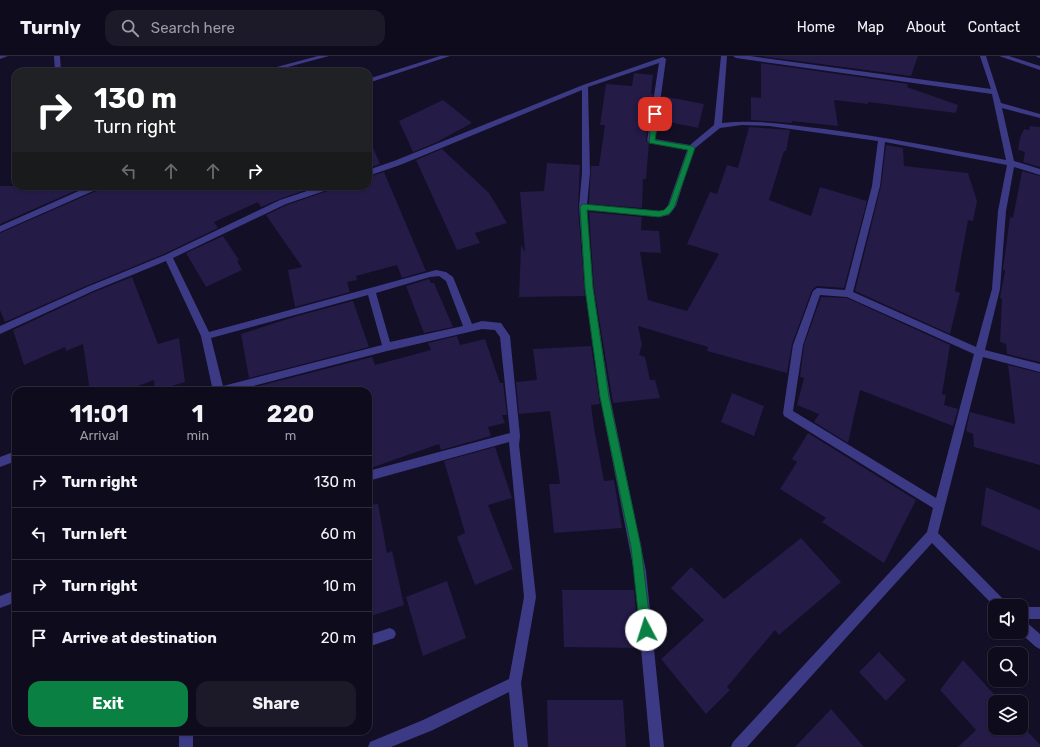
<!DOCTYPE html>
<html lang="en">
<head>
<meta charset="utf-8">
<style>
	:root { --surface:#0e0b1c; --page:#1c1929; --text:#f1f3f6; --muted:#9b9ba3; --line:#2e2b3b; --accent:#0b8043 }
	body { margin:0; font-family:Rubik,sans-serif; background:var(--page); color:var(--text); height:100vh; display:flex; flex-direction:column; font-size:15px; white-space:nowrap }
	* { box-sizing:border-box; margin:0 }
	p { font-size:13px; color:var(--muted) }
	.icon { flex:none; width:22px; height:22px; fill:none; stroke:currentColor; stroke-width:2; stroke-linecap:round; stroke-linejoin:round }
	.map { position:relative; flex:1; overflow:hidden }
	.drawer { position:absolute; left:12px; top:331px; width:360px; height:348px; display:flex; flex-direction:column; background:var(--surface); border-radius:12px; box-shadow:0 1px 3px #0004,0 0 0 1px var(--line) }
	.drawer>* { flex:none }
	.guide { position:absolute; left:12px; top:12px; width:360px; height:122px; border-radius:12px; box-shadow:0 1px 3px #0004,0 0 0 1px var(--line); background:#202124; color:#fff; overflow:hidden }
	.fabs { position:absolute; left:988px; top:543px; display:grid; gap:8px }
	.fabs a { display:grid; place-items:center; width:40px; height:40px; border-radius:8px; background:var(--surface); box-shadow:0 1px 3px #0004,0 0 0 1px var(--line); font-size:20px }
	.pin { position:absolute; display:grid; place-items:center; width:34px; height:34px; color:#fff; margin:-17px; border-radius:8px; box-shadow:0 2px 6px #0006 }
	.me { position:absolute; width:44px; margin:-22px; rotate:355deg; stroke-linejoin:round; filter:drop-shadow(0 0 3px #0008) }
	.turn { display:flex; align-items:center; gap:14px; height:84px; padding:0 16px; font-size:18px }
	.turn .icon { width:52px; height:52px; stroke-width:2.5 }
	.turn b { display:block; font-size:28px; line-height:34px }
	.lanes { display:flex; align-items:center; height:38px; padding:0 16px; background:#0003; justify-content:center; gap:20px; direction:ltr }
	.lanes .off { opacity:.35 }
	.eta { display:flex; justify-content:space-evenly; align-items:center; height:68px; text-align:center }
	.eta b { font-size:24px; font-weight:700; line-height:28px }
	.cta { display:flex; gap:8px; margin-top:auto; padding:8px 16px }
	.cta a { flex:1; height:46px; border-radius:12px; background:var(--accent); color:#fff; font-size:16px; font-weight:700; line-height:46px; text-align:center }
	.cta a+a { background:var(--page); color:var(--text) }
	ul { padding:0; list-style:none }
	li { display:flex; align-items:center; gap:12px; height:52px; padding:0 16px; border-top:1px solid var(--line) }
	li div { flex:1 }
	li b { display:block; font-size:15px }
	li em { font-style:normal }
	header { display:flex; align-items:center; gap:24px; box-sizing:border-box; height:56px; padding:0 20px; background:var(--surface); border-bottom:1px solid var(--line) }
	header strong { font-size:19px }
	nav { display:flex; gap:22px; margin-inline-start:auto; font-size:14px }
	.search { width:280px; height:36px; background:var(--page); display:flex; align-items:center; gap:10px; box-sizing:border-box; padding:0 14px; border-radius:12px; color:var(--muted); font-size:15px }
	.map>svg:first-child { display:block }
	.building { fill:#241b47 }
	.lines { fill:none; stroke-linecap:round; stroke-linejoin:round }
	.minor { fill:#3d3a85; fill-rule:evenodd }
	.route { fill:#0b8043; stroke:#07532c }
</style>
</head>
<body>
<header>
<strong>Turnly</strong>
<div class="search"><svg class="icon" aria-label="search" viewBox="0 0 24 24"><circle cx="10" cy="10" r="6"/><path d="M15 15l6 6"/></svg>Search here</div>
<nav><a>Home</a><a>Map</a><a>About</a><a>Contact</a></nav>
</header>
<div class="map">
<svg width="1040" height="691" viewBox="0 0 1040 691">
	<rect width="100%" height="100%" fill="#130f26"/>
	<path class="building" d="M761,0h157l-7,20z
		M761,7l147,21 -1,3 51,18 -2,8 -88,-11v2l-34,-4 4,26 -46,-5v2l-41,-3v-23l10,1z
		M634,17l19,2 -2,19h2l-4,24h-2l1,5 -2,18 3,2 -3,36h-3l-1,29 -53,-4 2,-38h8l6,-41h-5l6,-41 26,2z
		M662,40l42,8 -6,24 -39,-8z
		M443,44l29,23 -37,20 -22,9 -14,-31z
		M1030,70l10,1v40l-17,-5 2,-10 -7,-2 2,-12 4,-9 5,1z
		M749,71l41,3 -4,21h-2l-15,49 42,16 9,-29 47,14 -23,87 -27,-2 -5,4 -20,54 -5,29 -80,-22 1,-4 -70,-21 4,19 -3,10 6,2 5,23h5l5,18 -47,5 -19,-115 -5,-76 53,5 -1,13 18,1 2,22 -21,-1 8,48 39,11 32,-57 -32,-10 23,-52 7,2 10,-29 11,3z
		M368,80l12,28 -12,4z
		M886,89l17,3 1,18 64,7 9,28 -4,20 -5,-1 -13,71 5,2 -10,41 -95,-43 26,-105z
		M442,93l47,44 18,30 -32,10 5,10 -23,7 -41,-90z
		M547,107l33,2 -2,42 7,89 -66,1 2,-52 4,7 -5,-60 24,-1z
		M1022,115l18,5v186l-33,-8 -1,-10 -6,-2 2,-43 -2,-1 5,-27 -2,-2 7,-52 3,1z
		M384,116l42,99 -24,7 -5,-13 -41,11 1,4 -10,2 3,10 -55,15 -7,-37 14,-3 -36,-52 21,-10 46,-16 2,-3h33v-9z
		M0,130h86l-86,38z
		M102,130h215l-37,13 -19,8 -3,-5 -44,20 4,6 -54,26 -78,32 -81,36 -5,-12v-77l101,-44z
		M223,180l16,24 -2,1 5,9 -36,17 -20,-34z
		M132,221l26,67 21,-6 6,44 -30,9 -1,-11 -29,11h-35l-7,-47 -17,7 -1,-4 -41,18 -11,-35 81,-38z
		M429,223l2,4h3l19,44 -29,6 -18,-47z
		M821,241l26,1 103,47 -8,49 4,1 -2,10 14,4 -5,17 -93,-36 -12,53 -34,-21 5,-8 -22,-9 7,-27 -4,-1 4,-32z
		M353,245l16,46 -120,31 -8,-44 56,-18z
		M457,280l3,9 25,-6 15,44h3l4,32h-5l3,8 -17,4 3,9 -50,14 -2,-6 -71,25v-78h-116l-1,-3 121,-31 3,8 56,-15 -3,-7z
		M591,290l9,58 -9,1 3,23 10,53 10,-1 8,48 -68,5 -5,-49h11l-10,-73 -31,3 -3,-32 21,-2 -4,-31z
		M1008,309l32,8v92l-66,-18 -1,-13 -7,-3 4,-19 45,12z
		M732,337l32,13 -10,30 -33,-14z
		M808,377l108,67 -32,63 -62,-41 4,-4 -46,-29 17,-27 -5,-3z
		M495,391l17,51 -24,7 25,64 -38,16 -18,-48 8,-4 -21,-72z
		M986,431l54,23v41l-59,-26z
		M378,448l9,49 5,-2 12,54 -36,12v-112z
		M801,482l40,44 -62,53 -4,-5 -48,57 3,3 -24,24 -45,-55 43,-39 -33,-32 20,-21 33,32z
		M447,525l19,57 -43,18 -17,-59z
		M562,534h72l5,58 -75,-1z
		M879,596l27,28 -20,21 -27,-29z
		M963,604l38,42h-6v26h26v-4l19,21v2h-82l18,-17 -36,-40z
		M547,644h76l3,47h-78z
		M831,653l33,38h-69z"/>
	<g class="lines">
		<path class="minor" d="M0,0h8l-8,3z
			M54,0h6l1,16h-6z
			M318,0h11l-60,16h-11z
			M440,0h10l-82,27v-4z
			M721,0h6l-5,67c35,-4 69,2 103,6 61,8 121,20 181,31l-14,-66 -256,-36 -3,-2h17l241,33 -11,-33h6l15,47 39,11v4l-38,-10 12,53 26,8v6l-26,-8 -8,44 -6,78 -15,61 55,14v8l-57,-15 -45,176 68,69 2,4h-13v1l-63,-64 -185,204h-16l2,-5 194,-210 6,-24 -149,-92 -1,-3 10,-68 20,-54 4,-3 28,2 27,-104 6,-45 -109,-15 -27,-1 -22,3 -26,21 -18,57 -7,9 -10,2 -72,-7 6,78 17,109 36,174 18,176h-14l-16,-176 -34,-174 -15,-109 -6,-81 3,-34v-83l-182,75 -32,11v-6l26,-9 189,-76 80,-28 3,2 -11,80 35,6 24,-20zM659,7l-12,78 4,2 36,7 -19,55 -4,6h-5l-72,-6 3,-32 -2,-86zM885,86l122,23 -9,46 -6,78 -16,58 -123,-55 27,-106zM820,239l27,2 127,57 -38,144 -143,-87 10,-66z
			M999,0h10l31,10v4z
			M1036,0h4v2l-3,-1z
			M90,130h11l-1,2 -100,44v-6z
			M322,130h12l-1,2 -47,16 -113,54 36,74 227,-62 10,2 7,5 19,47 10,-3 19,2 9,13 10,100 -1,9 17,152 -15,86 7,64h-14l-5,-55 -76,38 -42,17h-23l2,-5 53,-22 86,-41 15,-82 -15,-155 -141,39v-10l142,-38 -10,-96 -5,-7 -13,-1 -95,22 -153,40h-21l-12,-55 -35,-75 -73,30 -93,43v-8l87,-39 78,-32 115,-55zM439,220l7,5 17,45 -73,16 -14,-49 54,-16zM368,239l14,50 -159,41 -12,-48z
			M16,395v10l-16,6v-10z
			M16,534v12l-16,6v-12z
			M1021,551h19v12h-19l4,2 15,13v15l-4,-2 -17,-15h2z
			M390,572l4,2 2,4 -2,4 -26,9v-12z
			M179,675h14v16h-14z"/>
	</g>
	<path class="route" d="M655,56l4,2 -4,26 37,6 3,2 -21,60 -5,6 -10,3 -72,-7 6,78 16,109 32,150 10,83 -2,4 -3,1 -4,-1 -2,-4 -9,-83 -31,-150 -15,-109 -5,-81 3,-3 76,7 5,-1 5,-5 19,-55 -39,-7 3,-29z"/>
</svg>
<div class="fabs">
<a><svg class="icon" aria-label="sound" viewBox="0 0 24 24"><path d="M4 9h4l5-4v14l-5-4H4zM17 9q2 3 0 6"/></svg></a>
<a><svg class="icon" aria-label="search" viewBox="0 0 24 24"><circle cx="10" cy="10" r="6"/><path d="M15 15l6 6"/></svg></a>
<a><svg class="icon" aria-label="layers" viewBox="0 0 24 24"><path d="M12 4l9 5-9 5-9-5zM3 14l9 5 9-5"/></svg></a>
</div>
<div class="pin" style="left:655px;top:58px;background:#d93025"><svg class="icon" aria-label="arrive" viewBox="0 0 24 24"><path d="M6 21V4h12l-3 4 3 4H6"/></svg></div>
<svg class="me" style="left:646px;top:574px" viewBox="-20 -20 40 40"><circle r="19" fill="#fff"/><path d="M0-13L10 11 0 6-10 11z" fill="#0b8043"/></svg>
<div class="guide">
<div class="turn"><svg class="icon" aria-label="right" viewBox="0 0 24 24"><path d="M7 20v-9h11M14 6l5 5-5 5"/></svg><div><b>130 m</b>Turn right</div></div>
<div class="lanes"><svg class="icon off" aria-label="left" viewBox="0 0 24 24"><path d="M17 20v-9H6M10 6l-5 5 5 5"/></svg><svg class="icon off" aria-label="ahead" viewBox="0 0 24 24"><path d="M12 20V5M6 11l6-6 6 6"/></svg><svg class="icon off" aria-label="ahead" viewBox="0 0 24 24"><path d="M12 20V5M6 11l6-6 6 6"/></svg><svg class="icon" aria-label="right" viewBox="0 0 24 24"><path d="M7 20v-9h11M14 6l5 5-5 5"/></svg></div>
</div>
<section class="drawer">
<div class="eta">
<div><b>11:01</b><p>Arrival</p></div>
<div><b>1</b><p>min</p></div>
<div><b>220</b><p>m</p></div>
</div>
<ul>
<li><svg class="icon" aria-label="right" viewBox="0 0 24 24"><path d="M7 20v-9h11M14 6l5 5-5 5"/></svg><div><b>Turn right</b></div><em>130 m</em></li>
<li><svg class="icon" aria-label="left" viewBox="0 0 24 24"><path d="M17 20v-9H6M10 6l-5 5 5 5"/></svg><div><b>Turn left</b></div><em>60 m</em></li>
<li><svg class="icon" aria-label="right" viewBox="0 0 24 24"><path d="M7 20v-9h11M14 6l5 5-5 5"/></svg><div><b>Turn right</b></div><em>10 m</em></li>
<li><svg class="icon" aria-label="arrive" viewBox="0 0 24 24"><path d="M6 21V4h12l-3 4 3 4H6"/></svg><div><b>Arrive at destination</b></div><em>20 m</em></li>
</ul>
<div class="cta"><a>Exit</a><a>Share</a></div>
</section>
</div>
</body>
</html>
